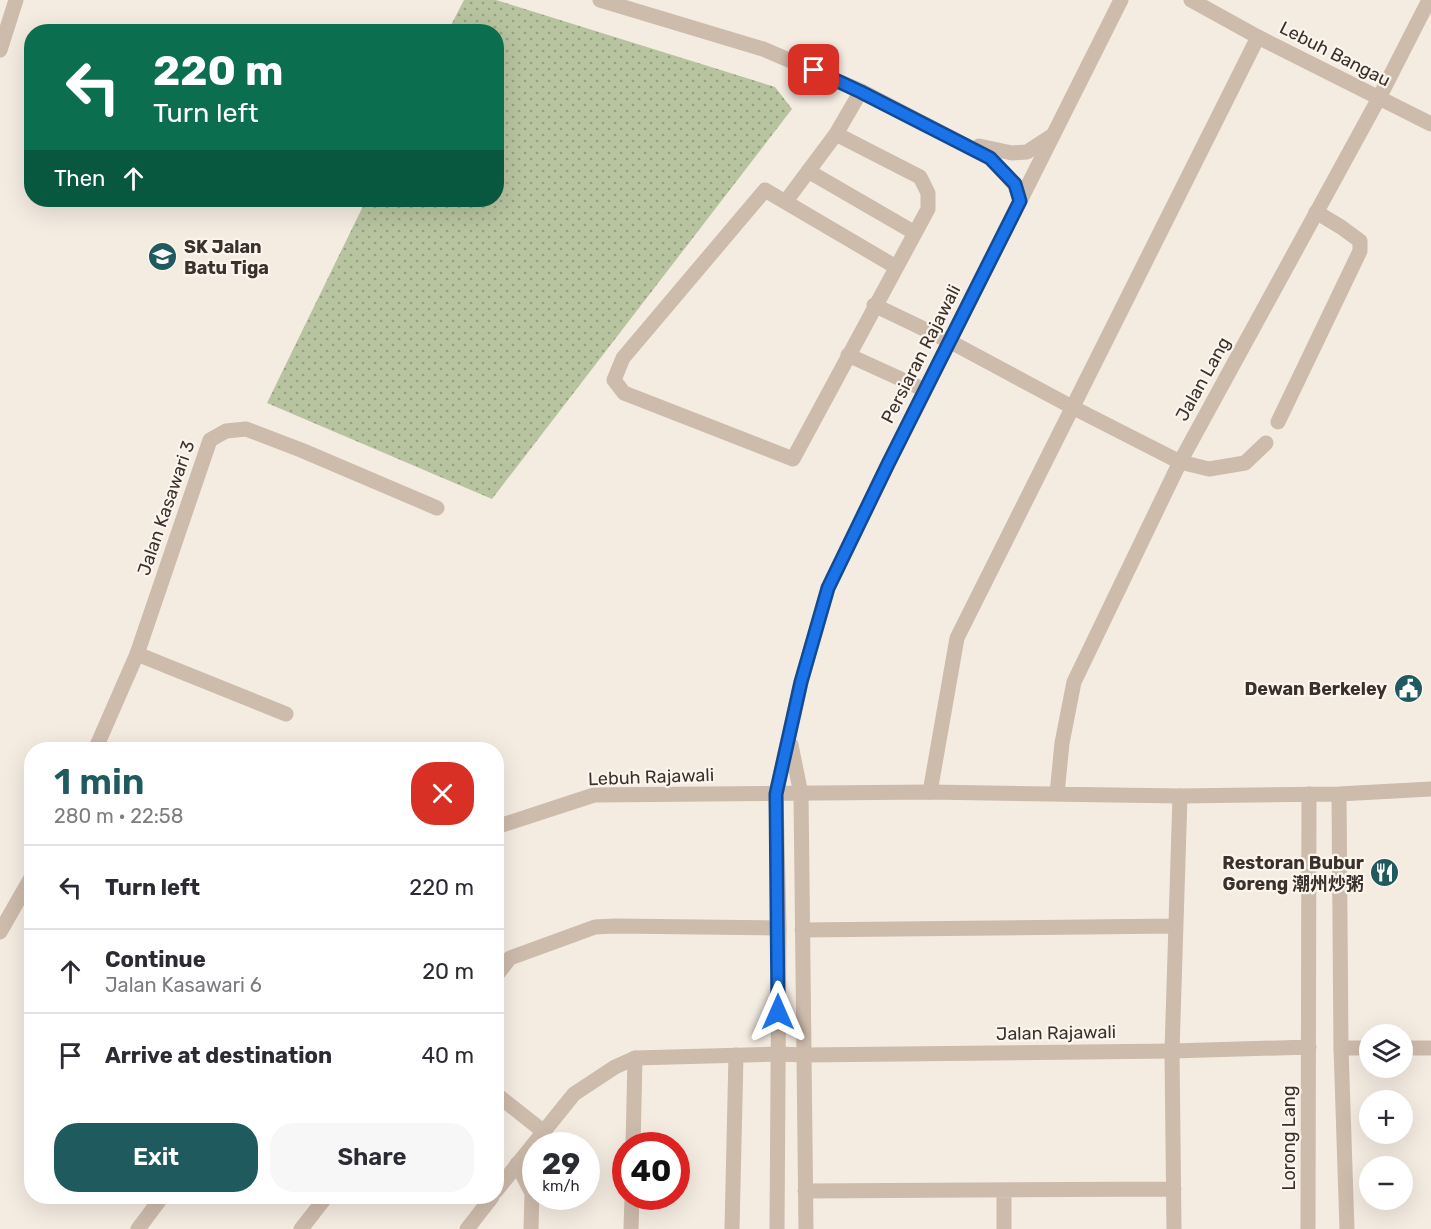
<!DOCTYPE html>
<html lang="en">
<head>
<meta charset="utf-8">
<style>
	:root { --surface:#fff; --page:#f7f7f7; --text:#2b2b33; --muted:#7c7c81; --line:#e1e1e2; --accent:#1f5a5e }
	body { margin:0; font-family:Rubik,"Noto Sans SC",sans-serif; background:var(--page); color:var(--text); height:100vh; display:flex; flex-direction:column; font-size:22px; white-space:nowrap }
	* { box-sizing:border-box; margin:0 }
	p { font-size:20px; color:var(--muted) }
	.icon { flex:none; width:33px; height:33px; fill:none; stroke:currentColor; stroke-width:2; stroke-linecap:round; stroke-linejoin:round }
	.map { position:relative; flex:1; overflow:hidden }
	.side { position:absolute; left:24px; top:742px; width:480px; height:462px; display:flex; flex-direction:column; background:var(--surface); border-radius:24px; box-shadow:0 6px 24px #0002 }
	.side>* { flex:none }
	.guide { position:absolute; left:24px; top:24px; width:480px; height:183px; border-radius:24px; box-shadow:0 6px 24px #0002; background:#0b6e4f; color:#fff; overflow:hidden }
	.tools { position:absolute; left:1359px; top:1024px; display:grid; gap:12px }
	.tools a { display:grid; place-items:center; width:54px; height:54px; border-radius:50%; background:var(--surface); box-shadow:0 6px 24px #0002; font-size:30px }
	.speed { position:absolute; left:522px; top:1132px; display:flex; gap:12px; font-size:30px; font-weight:700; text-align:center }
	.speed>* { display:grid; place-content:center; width:78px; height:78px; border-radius:50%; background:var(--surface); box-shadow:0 6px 24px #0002; line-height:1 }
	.speed small { font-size:15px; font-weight:400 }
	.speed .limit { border:9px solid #d22; background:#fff; color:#111 }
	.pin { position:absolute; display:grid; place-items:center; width:51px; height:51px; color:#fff; margin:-26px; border-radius:12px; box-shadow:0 3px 9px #0006 }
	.me { position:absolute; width:66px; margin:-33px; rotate:0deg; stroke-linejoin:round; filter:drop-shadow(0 0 4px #0008) }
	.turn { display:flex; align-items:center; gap:21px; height:126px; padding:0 30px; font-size:27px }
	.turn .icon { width:78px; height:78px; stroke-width:2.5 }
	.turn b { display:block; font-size:42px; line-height:51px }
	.then { display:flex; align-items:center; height:57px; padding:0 30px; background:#0003; gap:12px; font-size:22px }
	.round { display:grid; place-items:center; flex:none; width:63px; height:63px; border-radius:24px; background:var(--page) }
	.headline { display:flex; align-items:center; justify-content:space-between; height:102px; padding:0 30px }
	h1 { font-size:36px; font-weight:600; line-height:45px; color:var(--accent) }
	.button { display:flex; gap:12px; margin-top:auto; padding:12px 30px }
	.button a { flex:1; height:69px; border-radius:24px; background:var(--accent); color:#fff; font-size:24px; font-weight:600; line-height:69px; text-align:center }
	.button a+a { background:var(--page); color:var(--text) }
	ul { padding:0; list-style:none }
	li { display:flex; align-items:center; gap:18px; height:84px; padding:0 30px; border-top:2px solid var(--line) }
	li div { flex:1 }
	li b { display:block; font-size:22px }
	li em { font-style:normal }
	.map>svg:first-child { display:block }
	.park { fill:url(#park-dots) }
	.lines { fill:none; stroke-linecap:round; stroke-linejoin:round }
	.service { stroke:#cdbbac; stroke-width:15 }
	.minor { stroke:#cdbbac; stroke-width:15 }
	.tertiary { stroke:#cdbbac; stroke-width:15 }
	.route-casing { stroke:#114b97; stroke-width:15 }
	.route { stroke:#1a73e8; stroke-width:10 }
	.labels { text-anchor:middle; stroke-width:4.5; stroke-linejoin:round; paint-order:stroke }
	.street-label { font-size:18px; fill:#3b302b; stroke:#fbf5ee }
	.poi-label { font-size:18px; font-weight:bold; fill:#3b302b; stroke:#fbf5ee; text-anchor:end }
</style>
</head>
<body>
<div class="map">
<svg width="1431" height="1229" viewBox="0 0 1431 1229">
	<defs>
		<pattern id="park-dots" width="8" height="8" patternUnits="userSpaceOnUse" patternTransform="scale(1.5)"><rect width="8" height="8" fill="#b8c4a0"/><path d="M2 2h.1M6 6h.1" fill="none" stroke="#97a083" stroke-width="1.8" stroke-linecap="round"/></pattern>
	</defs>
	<rect width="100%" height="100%" fill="#f4ebe1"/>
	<path class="park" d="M464,0h32l279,87 17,22 -300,390 -225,-96 99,-203h130v-168l-48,-1z"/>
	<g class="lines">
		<path class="service" d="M836,134l84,43 8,16v16l-135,250 -169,-66 -10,-13 9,-22 142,-168 131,77
			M808,171l107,62
			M786,201l50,-67 25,-43
			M874,305l75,36 123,66 108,55 29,7 36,-6 21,-20
			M848,355l77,35
			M1278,422l82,-171v-10l-19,-14 -25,-15
			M137,654l149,60
			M930,792l27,-154 301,-601
			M802,930l373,-4
			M496,976l14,-18 85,-31 20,-1 164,2
			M1341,1048h29
			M1402,1048h29
			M496,1094l48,38
			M633,1146l2,-88
			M1004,1190v39
			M805,1191l369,-2
			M301,1229l25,-32
			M631,1229l1,-32
			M1174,1229l-2,-178 8,-255"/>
		<path class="minor" d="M600,0l163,49 98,42 129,67 25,27 5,16
			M1191,0l67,37 173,87
			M979,146l33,7 15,-1 26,-17
			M95,750l42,-96 73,-214 16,-9 20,-2 55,21 136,58
			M1057,794l5,-51 12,-61 106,-220 199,-364 50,-98
			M1339,794l2,254 6,181
			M496,827l98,-32 336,-3 250,4 159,-2 92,-5
			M0,932l32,-56
			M778,1054l26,1 368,-4 137,-4
			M517,1164l15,29 -1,36
			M138,1229l24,-32
			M732,1229l4,-174
			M1308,1229l1,-435"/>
		<path class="tertiary" d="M0,50l16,-50
			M791,745l10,49 5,435
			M496,1191l78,-97 41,-27 20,-9 143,-4
			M467,1229l25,-32
			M777,1229l2,-301 -3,-134 25,-112 27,-94 60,-124 233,-464"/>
	</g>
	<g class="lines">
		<defs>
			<path id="route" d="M778,1012l-2,-218 25,-112 27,-94 60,-124 132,-263 -5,-17 -25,-26 -129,-66 -47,-22"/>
		</defs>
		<use href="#route" class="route-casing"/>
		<use href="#route" class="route"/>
	</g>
	<defs>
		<symbol id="school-disc" viewBox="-11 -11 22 22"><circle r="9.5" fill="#1f5a5e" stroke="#fbf5ee"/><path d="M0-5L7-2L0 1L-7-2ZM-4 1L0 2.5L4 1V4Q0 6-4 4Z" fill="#fff"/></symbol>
		<symbol id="civic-disc" viewBox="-11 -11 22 22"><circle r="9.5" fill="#1f5a5e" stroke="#fbf5ee"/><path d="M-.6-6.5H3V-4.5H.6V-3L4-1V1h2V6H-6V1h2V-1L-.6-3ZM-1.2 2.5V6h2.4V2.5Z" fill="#fff"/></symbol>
		<symbol id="restaurant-disc" viewBox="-11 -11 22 22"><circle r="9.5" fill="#1f5a5e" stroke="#fbf5ee"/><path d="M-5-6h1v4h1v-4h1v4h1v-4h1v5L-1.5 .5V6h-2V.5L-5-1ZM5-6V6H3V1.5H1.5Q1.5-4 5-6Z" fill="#fff"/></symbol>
	</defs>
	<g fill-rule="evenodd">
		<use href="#school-disc" x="146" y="240" width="33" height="33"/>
		<use href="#civic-disc" x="1392" y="672" width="33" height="33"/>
		<use href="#restaurant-disc" x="1368" y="856" width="33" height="33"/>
	</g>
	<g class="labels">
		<g class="street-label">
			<text transform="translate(1335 54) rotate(27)" y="6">Lebuh Bangau</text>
			<text transform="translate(921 354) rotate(-63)" y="6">Persiaran Rajawali</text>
			<text transform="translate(1203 379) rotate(-61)" y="6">Jalan Lang</text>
			<text transform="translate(166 508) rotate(-71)" y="6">Jalan Kasawari 3</text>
			<text transform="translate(651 777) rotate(-2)" y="6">Lebuh Rajawali</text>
			<text transform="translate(1056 1033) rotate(-1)" y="6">Jalan Rajawali</text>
			<text transform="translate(1289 1138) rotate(-90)" y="6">Lorong Lang</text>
		</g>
		<g class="poi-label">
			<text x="184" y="253" text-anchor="start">SK Jalan<tspan x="184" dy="21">Batu Tiga</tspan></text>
			<text x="1387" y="695">Dewan Berkeley</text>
			<text x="1364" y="869">Restoran Bubur<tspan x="1364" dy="21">Goreng 潮州炒粥</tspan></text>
		</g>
	</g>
</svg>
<div class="tools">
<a><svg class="icon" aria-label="layers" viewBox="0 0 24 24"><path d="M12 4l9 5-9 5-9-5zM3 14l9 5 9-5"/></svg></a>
<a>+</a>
<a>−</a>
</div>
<div class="speed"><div>29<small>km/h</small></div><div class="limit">40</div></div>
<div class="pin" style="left:814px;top:70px;background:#d93025"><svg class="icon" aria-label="arrive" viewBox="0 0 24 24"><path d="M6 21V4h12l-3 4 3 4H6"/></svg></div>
<svg class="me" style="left:778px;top:1012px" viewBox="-20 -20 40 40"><path d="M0-17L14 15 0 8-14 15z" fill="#1a73e8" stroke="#fff" stroke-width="4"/></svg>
<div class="guide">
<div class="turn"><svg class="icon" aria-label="left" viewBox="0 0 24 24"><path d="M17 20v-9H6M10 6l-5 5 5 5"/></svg><div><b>220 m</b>Turn left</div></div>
<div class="then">Then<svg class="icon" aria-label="ahead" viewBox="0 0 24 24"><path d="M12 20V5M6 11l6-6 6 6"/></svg></div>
</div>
<section class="side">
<div class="headline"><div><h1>1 min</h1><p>280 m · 22:58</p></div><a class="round" style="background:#d93025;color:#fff"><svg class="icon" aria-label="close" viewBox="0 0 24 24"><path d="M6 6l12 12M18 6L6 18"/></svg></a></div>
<ul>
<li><svg class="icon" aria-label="left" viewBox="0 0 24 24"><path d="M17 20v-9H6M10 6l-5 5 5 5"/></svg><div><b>Turn left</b></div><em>220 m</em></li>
<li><svg class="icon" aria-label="ahead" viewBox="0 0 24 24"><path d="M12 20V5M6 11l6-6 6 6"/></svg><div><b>Continue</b><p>Jalan Kasawari 6</p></div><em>20 m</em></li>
<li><svg class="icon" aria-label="arrive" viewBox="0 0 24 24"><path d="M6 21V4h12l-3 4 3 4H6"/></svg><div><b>Arrive at destination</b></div><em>40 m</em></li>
</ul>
<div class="button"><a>Exit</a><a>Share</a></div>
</section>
</div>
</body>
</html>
